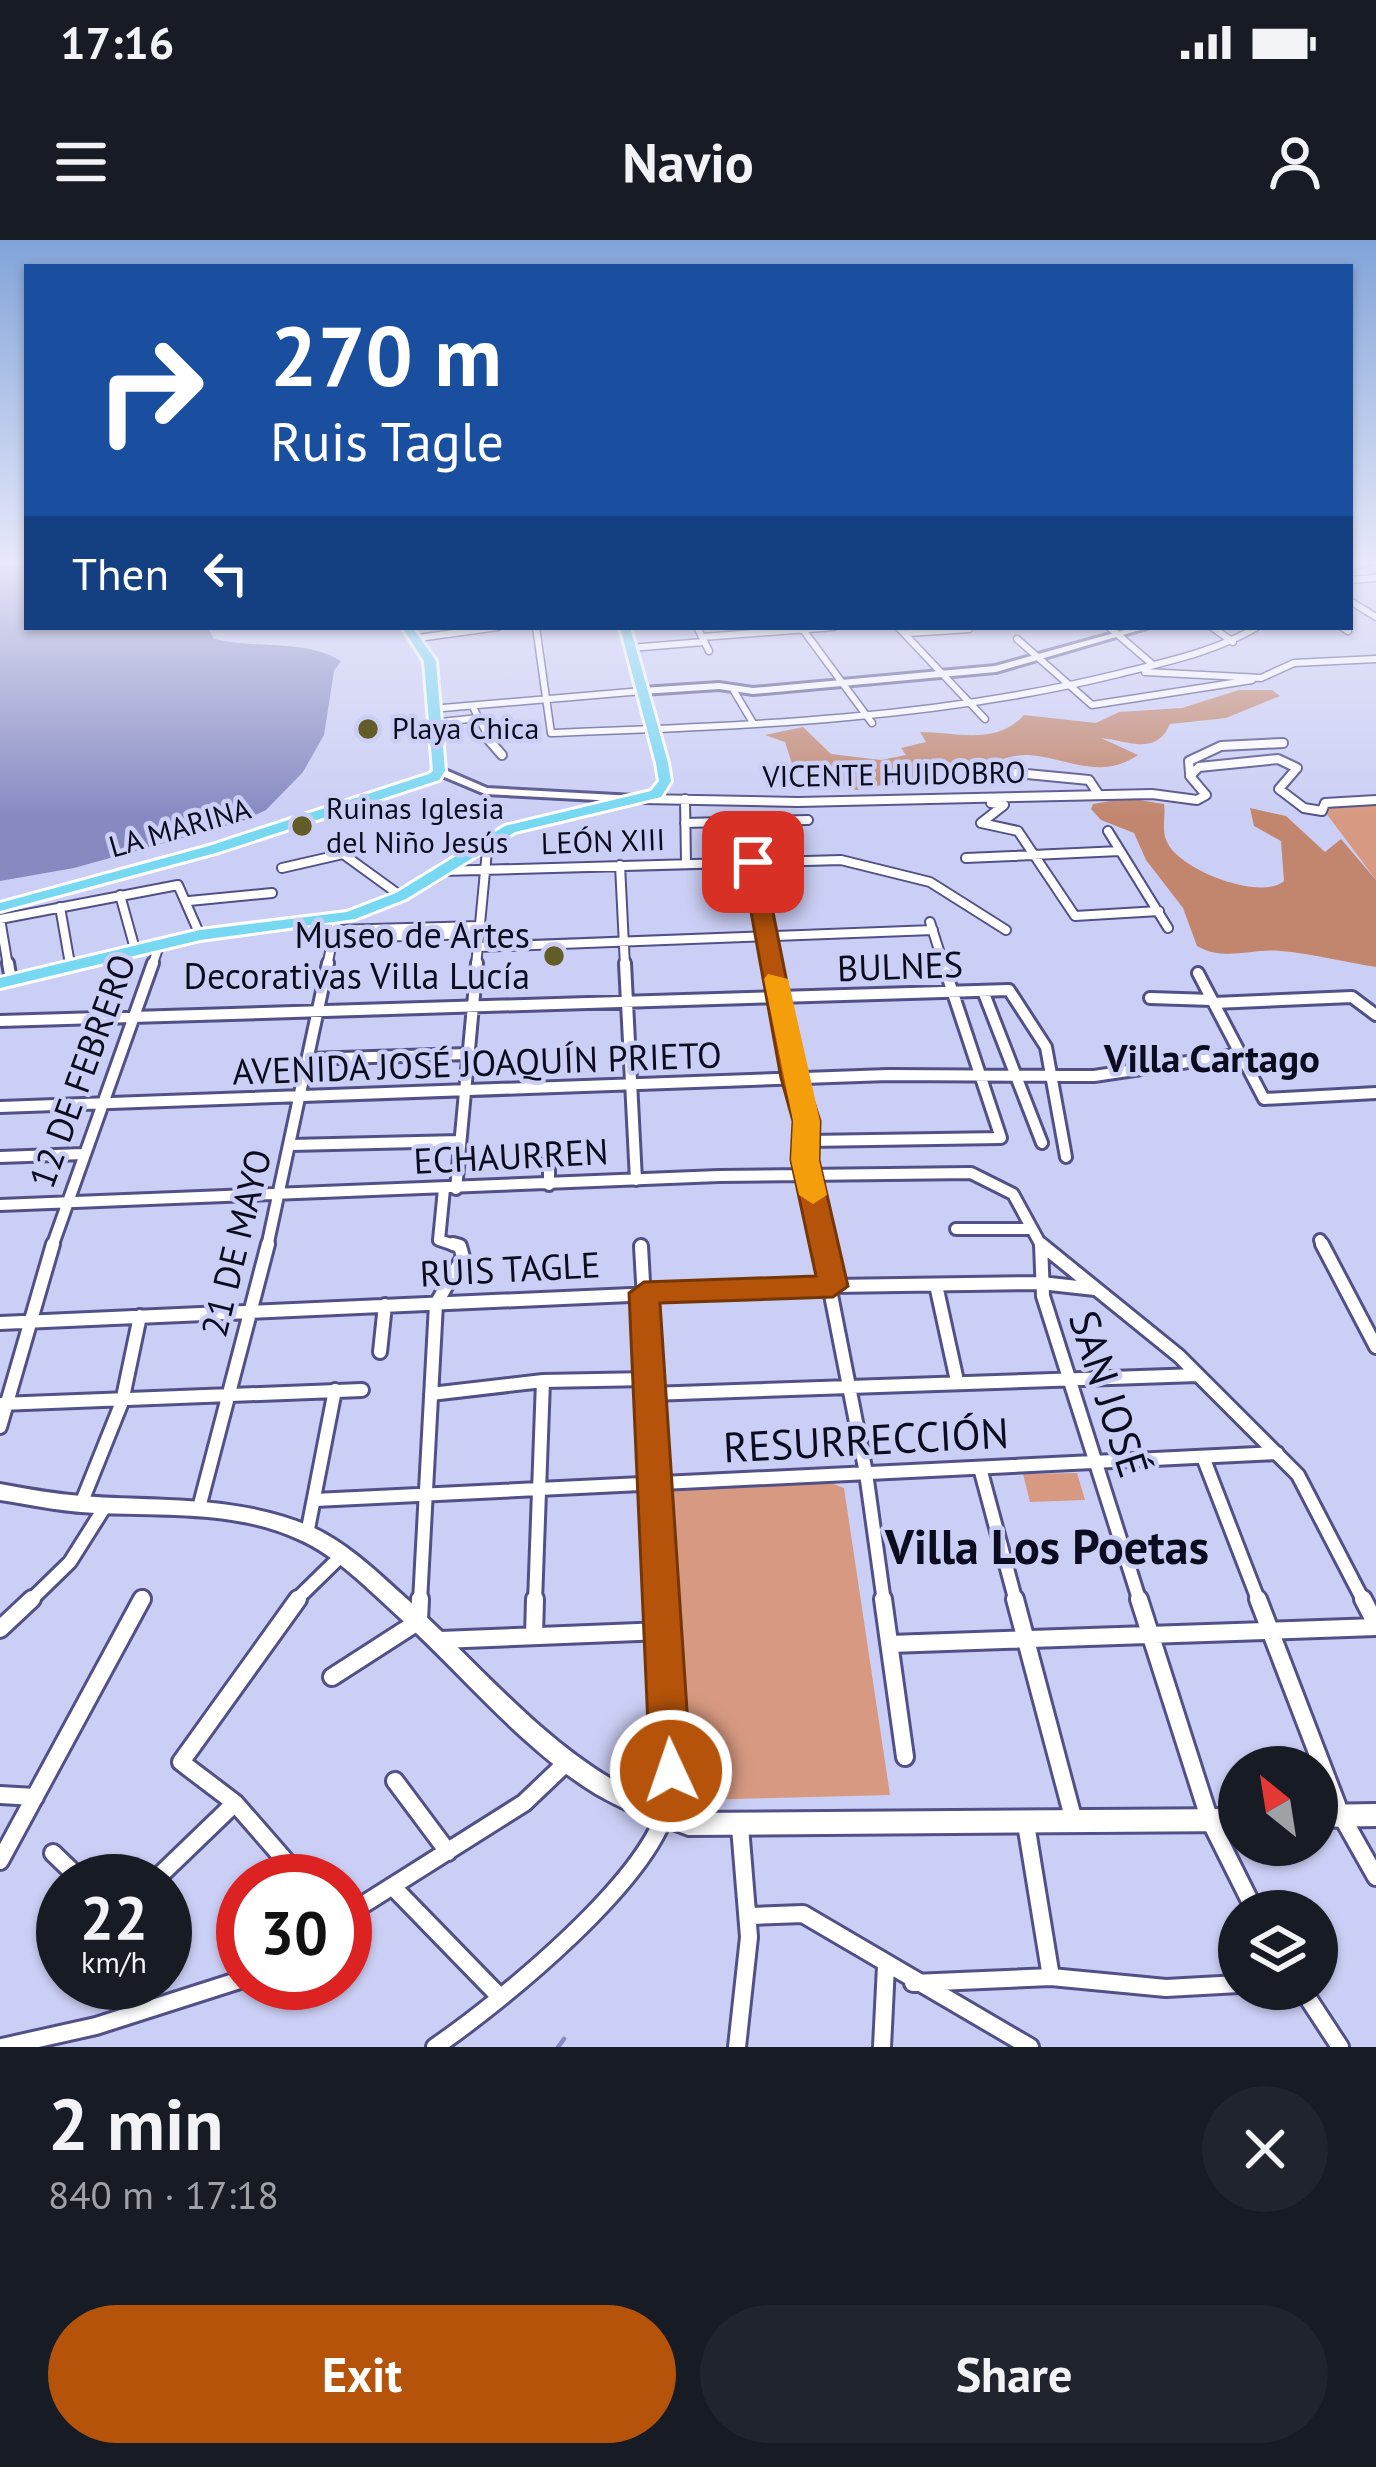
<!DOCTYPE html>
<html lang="en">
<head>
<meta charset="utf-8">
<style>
	:root { --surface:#171b24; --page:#20242c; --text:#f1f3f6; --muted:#9ea1a6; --accent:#b45309 }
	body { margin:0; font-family:"PT Sans",sans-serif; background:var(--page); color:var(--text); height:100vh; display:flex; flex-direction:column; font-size:45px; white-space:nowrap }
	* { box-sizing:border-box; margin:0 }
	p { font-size:39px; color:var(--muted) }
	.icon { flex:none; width:66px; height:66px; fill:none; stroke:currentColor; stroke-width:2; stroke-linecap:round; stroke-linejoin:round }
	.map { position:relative; height:1807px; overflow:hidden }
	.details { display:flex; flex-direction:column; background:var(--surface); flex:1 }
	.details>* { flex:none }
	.top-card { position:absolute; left:24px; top:24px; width:1329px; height:366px; border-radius:0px; box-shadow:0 3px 9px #0004; background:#1a4fa0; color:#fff; overflow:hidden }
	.needle { width:78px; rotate:330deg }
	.tools { position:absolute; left:1218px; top:1506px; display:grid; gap:24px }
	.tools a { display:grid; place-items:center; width:120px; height:120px; border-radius:50%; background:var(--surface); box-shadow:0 3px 9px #0004; font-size:60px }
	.speed { position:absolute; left:36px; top:1614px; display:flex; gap:24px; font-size:60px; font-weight:700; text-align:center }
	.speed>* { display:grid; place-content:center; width:156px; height:156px; border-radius:50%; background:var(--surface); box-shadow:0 3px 9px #0004; line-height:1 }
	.speed small { font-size:30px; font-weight:400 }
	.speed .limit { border:18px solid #d22; background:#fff; color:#111 }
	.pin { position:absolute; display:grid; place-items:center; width:102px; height:102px; color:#fff; margin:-51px; border-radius:24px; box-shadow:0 6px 18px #0006 }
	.me { position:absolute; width:132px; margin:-66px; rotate:357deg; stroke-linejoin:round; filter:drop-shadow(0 0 9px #0008) }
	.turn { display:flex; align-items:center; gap:42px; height:252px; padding:0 48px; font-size:54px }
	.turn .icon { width:156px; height:156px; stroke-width:2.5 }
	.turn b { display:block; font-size:84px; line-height:102px }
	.then { display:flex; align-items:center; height:114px; padding:0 48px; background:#0003; gap:24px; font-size:45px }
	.round { display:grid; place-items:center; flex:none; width:126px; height:126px; border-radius:63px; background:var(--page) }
	.summary { display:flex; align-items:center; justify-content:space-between; height:204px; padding:0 48px }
	h1 { font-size:72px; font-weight:700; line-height:90px }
	.primary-button { display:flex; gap:24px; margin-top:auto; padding:24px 48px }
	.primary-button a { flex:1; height:138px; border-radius:72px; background:var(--accent); color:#fff; font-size:48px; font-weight:700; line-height:138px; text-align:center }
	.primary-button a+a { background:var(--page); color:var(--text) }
	.status { display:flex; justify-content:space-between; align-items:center; height:84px; padding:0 60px; background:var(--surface); direction:ltr }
	.status svg { height:33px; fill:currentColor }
	header { display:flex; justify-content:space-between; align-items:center; height:156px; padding:0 48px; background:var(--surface); font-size:54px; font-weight:700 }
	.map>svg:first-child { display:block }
	.green { fill:#d79981 }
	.forest { fill:#c2866e }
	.water { fill:#878ac1 }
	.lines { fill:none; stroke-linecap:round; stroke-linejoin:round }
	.stream { stroke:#878ac1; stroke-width:4.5 }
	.street-far4-casing { stroke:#515188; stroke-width:9 }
	.street-far3-casing { stroke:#515188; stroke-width:12 }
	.street-far2-casing { stroke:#515188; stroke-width:16 }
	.street-far1-casing { stroke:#515188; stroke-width:18 }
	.street-casing { stroke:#515188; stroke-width:22 }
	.secondary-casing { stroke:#515188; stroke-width:6 }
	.primary-casing { stroke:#fff; stroke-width:6 }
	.street-far4 { stroke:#fff; stroke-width:6 }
	.street-far3 { stroke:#fff; stroke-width:8 }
	.street-far2 { stroke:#fff; stroke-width:10 }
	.street-far1 { stroke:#fff; stroke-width:12 }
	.street { stroke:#fff; stroke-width:16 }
	.secondary { fill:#fff; fill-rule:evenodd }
	.primary { fill:#76d8f1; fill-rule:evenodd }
	.route { fill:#b45309; stroke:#753606; stroke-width:3 }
	.slow { fill:#f59e0b }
	.poi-dot { fill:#625c28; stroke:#cccff5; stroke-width:4.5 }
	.labels { text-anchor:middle; stroke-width:9; stroke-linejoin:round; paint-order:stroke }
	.far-poi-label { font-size:30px; fill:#0c0c21; stroke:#cccff5; text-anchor:start }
	.far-street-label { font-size:30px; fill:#0c0c21; stroke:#cccff5 }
	.poi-label { font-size:36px; fill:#0c0c21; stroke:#cccff5; text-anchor:end }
	.street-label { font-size:36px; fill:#0c0c21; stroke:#cccff5 }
	.neighbourhood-label { font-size:39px; font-weight:bold; fill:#0c0c21; stroke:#cccff5 }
	.near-street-label { font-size:42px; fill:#0c0c21; stroke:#cccff5 }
	.near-neighbourhood-label { font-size:48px; font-weight:bold; fill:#0c0c21; stroke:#cccff5 }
</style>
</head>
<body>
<div class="status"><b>17:16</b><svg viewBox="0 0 49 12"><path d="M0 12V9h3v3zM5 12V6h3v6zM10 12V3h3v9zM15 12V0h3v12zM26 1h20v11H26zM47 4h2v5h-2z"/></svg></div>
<header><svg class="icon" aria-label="menu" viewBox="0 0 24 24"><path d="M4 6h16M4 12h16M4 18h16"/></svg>Navio<svg class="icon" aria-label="person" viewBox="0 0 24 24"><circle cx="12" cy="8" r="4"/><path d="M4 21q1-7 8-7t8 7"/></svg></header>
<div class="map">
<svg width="1376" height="1807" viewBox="0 0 1376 1807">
	<rect width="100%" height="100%" fill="#cccff5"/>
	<path class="green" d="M1333,562l43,1v77l-50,-67z
		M1077,1233l8,27 -55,2 -7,-28z
		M831,1243l13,5 46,307 -196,5 -8,-11 -18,-295 8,-7z"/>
	<path class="forest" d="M1272,450l8,6 -54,22 -56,6c-14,32 -41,17 -69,14l37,17c-38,26 -69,3 -110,0 -20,-1 -38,11 -56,11 -20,0 -37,-3 -57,0l13,10 -72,14 -63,-23 -8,-25 -20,-7 38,-8 28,27 50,6 25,-5 -5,-7 25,-6 -6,-10c37,0 76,14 104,-17l72,8 23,-11 63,-4 57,-18z
		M1127,558l37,6c2,12 -3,26 3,38 13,29 95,59 117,39l-3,-40 -27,-15 -4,-18 36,8 39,36 16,-13 35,41v87c-32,-5 -63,-13 -95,-16 -31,-3 -56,11 -84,-5l-14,-38 -37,-48 -12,-27 -33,-13 -10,-11 2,-5z"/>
	<path class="water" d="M0,323h27v64h180l7,12c40,10 91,0 127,22l-7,10 -10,64 -21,37 -37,38 -23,11 -169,47 -74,13z"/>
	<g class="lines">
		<path class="stream" d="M558,1807l6,-8"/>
		<defs>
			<path id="street-far4" d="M1350,340l26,-2
				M1350,361l26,16
				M536,387l15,106c190,-7 381,-13 567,-59 47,-12 97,-22 139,-47
				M697,387l12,24
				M801,387l71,96
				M898,387l87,92
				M1109,387l43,37
				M1212,387l21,15
				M1342,387l6,4
				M907,393l62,-4
				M702,397l132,-10
				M418,398l80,-11
				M1017,399l75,66 160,-25
				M630,408l74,-6
				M1145,432l116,6 33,-15 82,-4
				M734,451l19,32
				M473,467l18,35
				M431,469l211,-18
				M432,483l46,-5"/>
			<path id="street-far3" d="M488,499l14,16
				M1016,533l73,7 10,15
				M1190,533l-1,-12 32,-15 62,-3
				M643,559l155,3 354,-8 45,6 9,-5 -16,-19 9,-9 79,-8 19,9 -18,21 25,19 18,3 3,-8 51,-3
				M685,559l1,64
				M991,563l13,2 -23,18 37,8 57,85 84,-5
				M685,583l123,-3
				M1108,591l60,97
				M966,618l154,-7
				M753,622l22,104
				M620,625l5,101
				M282,628l61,-14 58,42
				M442,631l399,-11 89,22 76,48
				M120,655l15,54
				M189,661l83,-8
				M60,667l10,57
				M0,679l178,-34 22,50
				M0,679l8,47
				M930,682l14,44
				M335,690l144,-4
				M333,698l146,-4
				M478,707l455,-17
				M152,726l8,-23
				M327,726l10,-47
				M476,726l12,-126"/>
			<path id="street-far2" d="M8,723l3,17
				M625,723l11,217
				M774,723l33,158 -2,40 17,86
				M1198,733l66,126 112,-6
				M983,751l59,152
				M1150,758l62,2
				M1214,763l138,-6 24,18
				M0,781l1009,-31 37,57 20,110
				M309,819l159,-5
				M0,867l888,-32 206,1 148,-22
				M808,901l193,-3 -58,-175
				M291,905l169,-4
				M549,913v32
				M0,917l83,-3
				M444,949l-5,51 21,7
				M456,949l21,-226
				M0,965l719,-29 252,-3 42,21 29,53
				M956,989h76
				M1320,1000l4,7
				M52,1007l101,-284
				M267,1007l61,-284"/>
			<path id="street-far1" d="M821,1004l45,229 18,129
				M1041,1004l2,52 97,306
				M1322,1004l54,103
				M1042,1005l137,111 119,119 66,127
				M641,1006l20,356
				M936,1045l21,96
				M0,1083l833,-37 208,-3 54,6
				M380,1112l5,-47
				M431,1154l112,-13 106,-2
				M650,1154l548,-19
				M0,1164l362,-14
				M0,1187l53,-183
				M1203,1217l56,145
				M980,1228l36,134
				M315,1260l962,-47
				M81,1264l41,-102 18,-86
				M199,1268l69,-264
				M307,1294l28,-144
				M29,1362l41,-40 36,-57
				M141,1362l2,-5
				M294,1362l48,-47
				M420,1362l16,-298 27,-47 -3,-11 -7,-2
				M535,1362l8,-221"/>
			<path id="street" d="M298,1359l-117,163 54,41 68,78
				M883,1359l22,158
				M1015,1359l59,222
				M1139,1359l71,222 45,90
				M1258,1359l83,216 35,62
				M1363,1359l13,25
				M0,1389l32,-30
				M534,1396l1,-37
				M440,1400l223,-9
				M890,1404l486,-17
				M332,1437l87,-56 1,-22
				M395,1541l53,71
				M0,1555l35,2
				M1026,1584l25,153
				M53,1613l29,28
				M0,1621l142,-262
				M154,1641l81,-78
				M393,1647l107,110
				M345,1676l179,-113 42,-40
				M752,1676l51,-2 227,133
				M913,1743l138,-6 115,11 73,-4
				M1302,1749l38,58
				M2,1807l94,-21 147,-47
				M435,1807c63,-43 219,-169 233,-245 12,-64 -3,-139 -7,-203
				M737,1807l12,-110 -9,-110
				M882,1807l4,-81"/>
			<path id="secondary" d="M1357,323h14l-21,7v-5z
				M1136,387h14l-154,45 -243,22 -34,-5 -77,5 -5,-3 5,-3 77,-5 34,5 242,-22z
				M435,529h8l44,19 148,8 5,3 -5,3 -150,-8 -50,-21z
				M0,1244c27,5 54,10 81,12 79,6 159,-1 233,32 36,17 65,46 94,72 67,60 127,134 205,180 24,13 49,24 75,33l551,-4v22l-551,4c-32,-12 -62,-24 -92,-41 -75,-46 -132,-118 -197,-177 -31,-28 -62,-61 -101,-78 -68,-31 -144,-22 -217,-27 -27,-2 -54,-8 -81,-12z
				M1376,1564v22l-59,1v-22z"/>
			<path id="primary" d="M402,387h10l24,34 9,110 -6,9 -220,72 -219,59v-8l209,-57 220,-72 4,-3 -9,-110z
				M620,387h10l38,136 3,18 -10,16 -146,35 -109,67 -51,20 -155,21 -200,48v-10l200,-48 147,-18 49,-19 109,-67 146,-35 8,-10 -3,-18z"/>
		</defs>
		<use href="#street-far4" class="street-far4-casing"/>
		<use href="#street-far3" class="street-far3-casing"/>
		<use href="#street-far2" class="street-far2-casing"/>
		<use href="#street-far1" class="street-far1-casing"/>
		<use href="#street" class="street-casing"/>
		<use href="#secondary" class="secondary-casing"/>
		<use href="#primary" class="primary-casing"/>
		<use href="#street-far4" class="street-far4"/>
		<use href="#street-far3" class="street-far3"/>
		<use href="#street-far2" class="street-far2"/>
		<use href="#street-far1" class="street-far1"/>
		<use href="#street" class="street"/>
		<use href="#secondary" class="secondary"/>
		<use href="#primary" class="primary"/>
	</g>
	<linearGradient id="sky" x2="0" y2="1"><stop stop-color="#81a3d8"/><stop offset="0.56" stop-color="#e8e9fa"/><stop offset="1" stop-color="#e8e9fa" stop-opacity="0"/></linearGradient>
	<rect width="1376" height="576" fill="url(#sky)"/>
	<path class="route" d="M753,615l10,7 43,216 14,43 -1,39 29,126 -15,11 -173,6 31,468 -6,13 -14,6 -15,-6 -6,-13 -21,-478 15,-11 172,-6 -25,-116 2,-39 -12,-43 -39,-216z"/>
	<path class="slow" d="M768,734l20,5 32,142 -1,39 8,35 -14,9 -14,-9 -8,-35 2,-39 -29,-142z"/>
	<g class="poi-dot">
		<circle cx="368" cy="489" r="12"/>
		<circle cx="302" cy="586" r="12"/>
		<circle cx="554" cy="716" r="12"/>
	</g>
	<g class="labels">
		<g class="far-poi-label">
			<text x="392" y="499">Playa Chica</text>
			<text x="326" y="579">Ruinas Iglesia<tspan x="326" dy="34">del Niño Jesús</tspan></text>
		</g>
		<g class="far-street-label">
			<text transform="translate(894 535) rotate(-1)" y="10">VICENTE HUIDOBRO</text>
			<text transform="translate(180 588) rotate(-16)" y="10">LA MARINA</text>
			<text transform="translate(603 602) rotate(-2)" y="10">LEÓN XIII</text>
		</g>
		<g class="poi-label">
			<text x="530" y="708">Museo de Artes<tspan x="530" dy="41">Decorativas Villa Lucía</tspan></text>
		</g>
		<g class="street-label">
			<text transform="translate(900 726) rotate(-2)" y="13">BULNES</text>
			<text transform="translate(477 823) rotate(-2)" y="13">AVENIDA JOSÉ JOAQUÍN PRIETO</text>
			<text transform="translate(82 831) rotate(-70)" y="13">12 DE FEBRERO</text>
			<text transform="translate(511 916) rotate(-3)" y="13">ECHAURREN</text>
			<text transform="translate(236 1003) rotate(-76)" y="13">21 DE MAYO</text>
			<text transform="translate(510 1029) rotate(-3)" y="13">RUIS TAGLE</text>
		</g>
		<g class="neighbourhood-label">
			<text x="1212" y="832">Villa Cartago</text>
		</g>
		<g class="near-street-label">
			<text transform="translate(1109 1154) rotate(72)" y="15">SAN JOSÉ</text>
			<text transform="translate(866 1200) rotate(-3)" y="15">RESURRECCIÓN</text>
		</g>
		<g class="near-neighbourhood-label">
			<text x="1047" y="1324">Villa Los Poetas</text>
		</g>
	</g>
</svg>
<div class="tools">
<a><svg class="needle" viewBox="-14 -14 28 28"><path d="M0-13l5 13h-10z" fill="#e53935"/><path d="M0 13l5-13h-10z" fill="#9ea1a6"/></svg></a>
<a><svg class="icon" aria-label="layers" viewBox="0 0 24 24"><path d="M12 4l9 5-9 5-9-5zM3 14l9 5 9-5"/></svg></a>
</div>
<div class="speed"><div>22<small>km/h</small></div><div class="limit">30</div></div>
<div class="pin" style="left:753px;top:622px;background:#d93025"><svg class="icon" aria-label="arrive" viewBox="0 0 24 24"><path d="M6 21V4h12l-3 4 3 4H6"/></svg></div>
<svg class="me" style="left:671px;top:1531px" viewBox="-20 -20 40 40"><circle r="17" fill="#b45309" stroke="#fff" stroke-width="3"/><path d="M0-11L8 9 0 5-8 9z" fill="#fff"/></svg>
<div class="top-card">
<div class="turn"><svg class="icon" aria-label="right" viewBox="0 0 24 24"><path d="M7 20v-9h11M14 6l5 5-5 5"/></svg><div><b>270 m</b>Ruis Tagle</div></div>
<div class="then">Then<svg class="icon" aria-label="left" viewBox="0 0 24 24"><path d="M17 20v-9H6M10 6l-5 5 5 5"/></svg></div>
</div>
</div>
<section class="details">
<div class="summary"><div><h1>2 min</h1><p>840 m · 17:18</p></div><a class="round"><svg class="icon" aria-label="close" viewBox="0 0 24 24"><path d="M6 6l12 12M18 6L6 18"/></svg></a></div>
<div class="primary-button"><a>Exit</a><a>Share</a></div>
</section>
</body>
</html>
